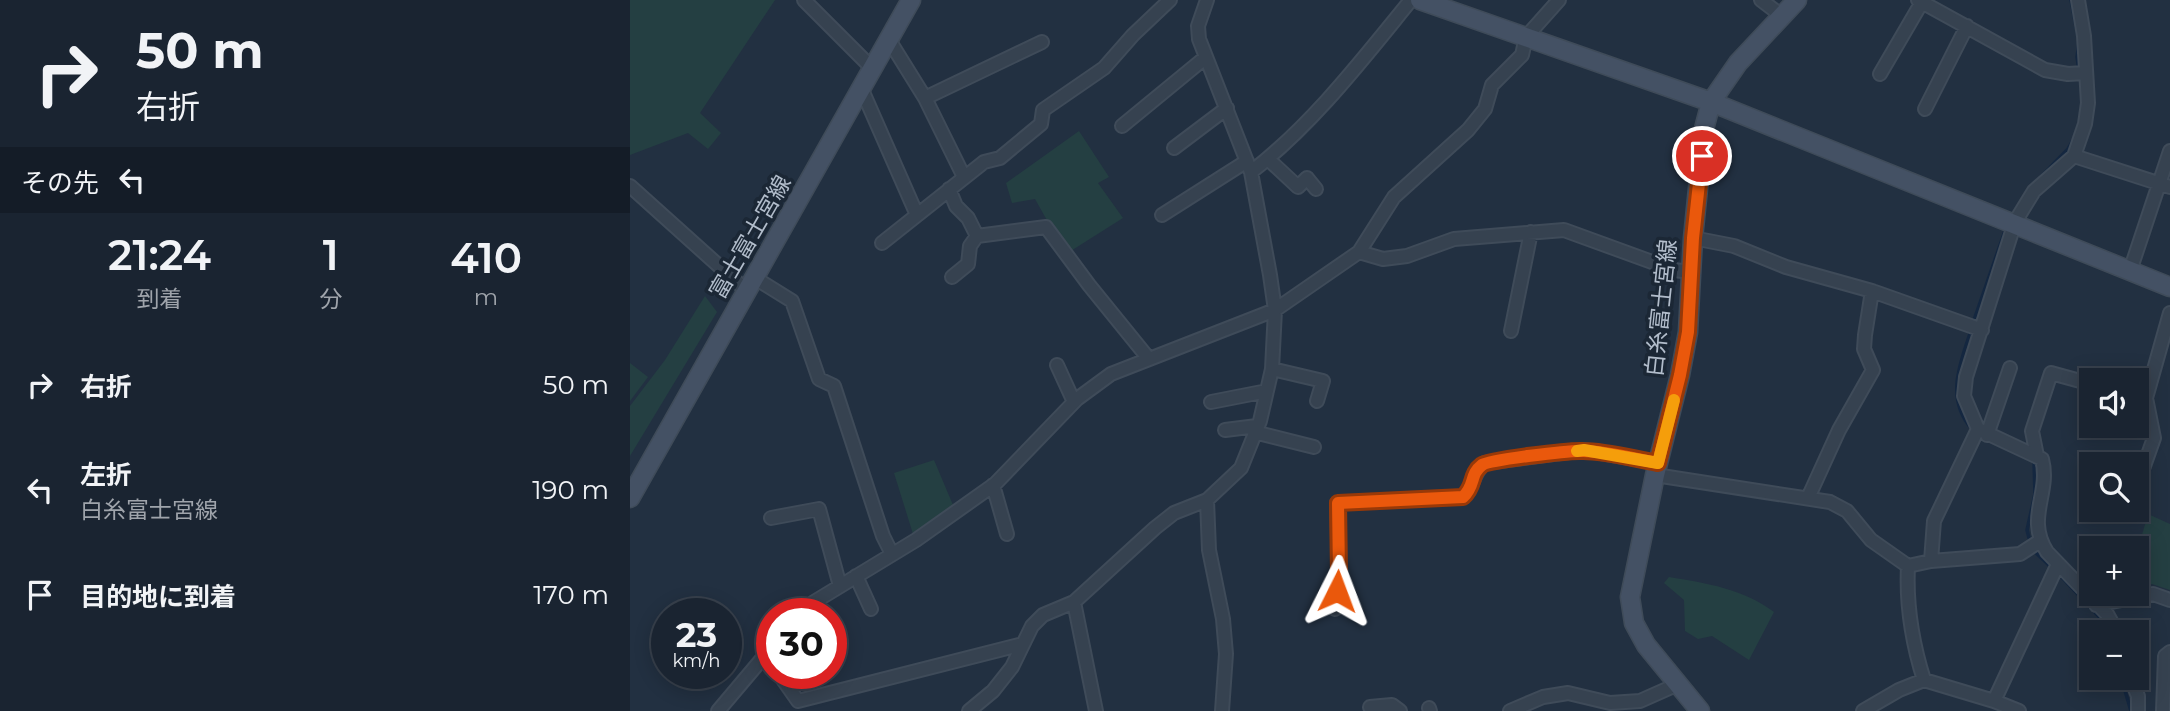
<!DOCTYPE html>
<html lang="ja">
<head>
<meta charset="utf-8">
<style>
	:root { --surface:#1a2431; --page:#232c39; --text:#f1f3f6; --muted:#9fa4ab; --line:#38414d }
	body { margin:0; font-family:Montserrat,"Noto Sans JP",sans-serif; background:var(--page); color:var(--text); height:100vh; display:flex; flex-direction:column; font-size:26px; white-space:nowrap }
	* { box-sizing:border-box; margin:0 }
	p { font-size:23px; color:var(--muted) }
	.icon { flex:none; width:38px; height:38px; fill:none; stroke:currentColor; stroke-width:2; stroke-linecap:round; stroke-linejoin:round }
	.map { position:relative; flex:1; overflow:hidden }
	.side { display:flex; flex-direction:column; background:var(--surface); width:630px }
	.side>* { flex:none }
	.top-card { background:#1a2431; color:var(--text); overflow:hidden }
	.controls { position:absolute; left:1449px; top:368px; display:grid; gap:14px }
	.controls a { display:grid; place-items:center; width:70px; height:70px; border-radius:0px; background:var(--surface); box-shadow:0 4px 18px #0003,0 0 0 2px var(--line); font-size:35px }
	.speed { position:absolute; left:21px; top:598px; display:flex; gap:14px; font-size:35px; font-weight:700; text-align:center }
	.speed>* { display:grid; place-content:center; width:91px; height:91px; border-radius:50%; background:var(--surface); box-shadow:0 4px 18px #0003,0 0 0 2px var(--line); line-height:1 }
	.speed small { font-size:18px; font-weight:400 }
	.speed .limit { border:10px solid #d22; background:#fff; color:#111 }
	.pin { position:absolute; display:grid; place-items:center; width:60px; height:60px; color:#fff; margin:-30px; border:4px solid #fff; border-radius:50%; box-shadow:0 2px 7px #0007 }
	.me { position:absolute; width:77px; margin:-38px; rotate:3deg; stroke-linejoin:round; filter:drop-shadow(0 0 5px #0008) }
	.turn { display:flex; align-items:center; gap:24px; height:147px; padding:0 21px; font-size:32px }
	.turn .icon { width:91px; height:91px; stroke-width:2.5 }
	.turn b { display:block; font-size:49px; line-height:60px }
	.then { display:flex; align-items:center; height:66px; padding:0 21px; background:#0003; gap:14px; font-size:26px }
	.eta { display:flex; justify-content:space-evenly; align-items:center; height:119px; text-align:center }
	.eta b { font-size:42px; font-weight:600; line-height:49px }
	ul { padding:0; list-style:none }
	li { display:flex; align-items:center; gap:21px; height:105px; padding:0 21px }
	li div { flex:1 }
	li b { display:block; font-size:26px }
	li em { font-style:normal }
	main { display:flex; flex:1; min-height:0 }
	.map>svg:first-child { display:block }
	.green { fill:#243f42 }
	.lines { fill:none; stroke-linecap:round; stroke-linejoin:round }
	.stream { stroke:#142740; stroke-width:3.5 }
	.street-casing { stroke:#3f4b59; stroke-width:16 }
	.secondary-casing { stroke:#3f4b59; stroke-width:21 }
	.street { stroke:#364250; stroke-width:12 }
	.secondary { stroke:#445164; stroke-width:18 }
	.route-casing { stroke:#983908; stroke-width:18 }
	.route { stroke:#ea580c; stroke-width:12 }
	.slow { stroke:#f59e0b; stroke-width:12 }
	.labels { text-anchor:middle; stroke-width:7; stroke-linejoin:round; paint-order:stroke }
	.street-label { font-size:23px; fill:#b2bdcb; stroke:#1b2735 }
</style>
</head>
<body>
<main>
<section class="side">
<div class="top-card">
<div class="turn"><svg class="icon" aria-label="right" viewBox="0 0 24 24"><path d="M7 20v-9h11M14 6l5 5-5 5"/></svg><div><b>50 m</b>右折</div></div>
<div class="then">その先<svg class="icon" aria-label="left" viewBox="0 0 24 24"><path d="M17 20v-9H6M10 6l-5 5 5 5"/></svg></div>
</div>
<div class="eta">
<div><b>21:24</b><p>到着</p></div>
<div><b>1</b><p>分</p></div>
<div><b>410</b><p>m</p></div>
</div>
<ul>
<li><svg class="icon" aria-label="right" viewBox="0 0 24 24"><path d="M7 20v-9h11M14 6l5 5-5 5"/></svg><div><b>右折</b></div><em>50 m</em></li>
<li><svg class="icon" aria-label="left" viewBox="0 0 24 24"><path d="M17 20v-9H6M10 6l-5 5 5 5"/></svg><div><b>左折</b><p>白糸富士宮線</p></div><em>190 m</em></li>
<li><svg class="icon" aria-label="arrive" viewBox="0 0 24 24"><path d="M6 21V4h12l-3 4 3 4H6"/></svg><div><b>目的地に到着</b></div><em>170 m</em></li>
</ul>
</section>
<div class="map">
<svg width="1540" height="711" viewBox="0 0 1540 711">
	<rect width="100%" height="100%" fill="#223041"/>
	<path class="green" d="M0,0h145l-75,113 21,20 -13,16 -20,-16 -58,22z
		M449,131l30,46 -11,6 25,35 -57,36 -31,-55 -23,4 -6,-20z
		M75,296l12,16 -87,144v-50l35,-46z
		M0,363l18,14 -18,24z
		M304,460l19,45 -40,29 -19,-61z
		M1518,514l22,10v66l-18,-6 -15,2v-34z
		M1039,577c37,6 75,12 105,35l-25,48 -37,-24 -14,3 -13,-8 -1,-31 -20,-17z"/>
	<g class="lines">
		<path class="stream" d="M1441,0l7,36
			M1449,43l-2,14 4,27
			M1400,188l38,-39 7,-12
			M1343,323l33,-95
			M1341,331c-11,32 -26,68 1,98
			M1400,542l-3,-12 8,-36 -1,-33
			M1402,549l20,19
			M1428,573l47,50 4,9
			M1491,677l10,34"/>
		<defs>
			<path id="street" d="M174,0l68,68
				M1131,0l21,16
				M1288,0l127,70 23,4 17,-1
				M259,40l36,58 39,79
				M1250,74l42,-72
				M232,90l55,125
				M295,98l117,-56
				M1295,109l42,-83
				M492,126l84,-69
				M544,148l53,-40
				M1444,156l96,31
				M638,159l30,28 9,-9 9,11
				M621,172c62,-48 111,-112 160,-172
				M0,186l118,106
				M319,189l7,17 12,12 9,18
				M532,215l85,-54
				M1063,238l41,8 52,21 86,24 110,39
				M252,243l102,-81 16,-4 41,-34 2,-14 61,-42 29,-33 37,-35
				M729,252l24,7 24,-3 47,-17 110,-9 110,40 17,2
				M1500,271l40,-120
				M322,277l16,-13 2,-18 7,-10 69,-9 43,58 60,74
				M125,278l37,23 27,78 15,7 49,150 9,18
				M881,331l20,-99
				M427,365l17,37
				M642,369l51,12 -6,20
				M1507,396l9,2 8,40 -15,42
				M1516,398l24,-85
				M581,402l56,-11
				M1348,429l64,30c9,35 -17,58 5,93l60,62 10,18
				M595,430l32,-4
				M624,432l60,15
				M1357,435l23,-67
				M1407,456l-5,-25 19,-58 40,11
				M1025,475l175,27 17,9 24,29 37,26 23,-5 89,-7 20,-13
				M363,485l14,49
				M1178,498l31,-68 34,-60 -9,-21 1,-14 7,-44
				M577,500l2,50 14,69 3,35 -4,57
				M141,518l48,-9 21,77
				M1301,561l3,-40 44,-92 -14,-33 2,-19 49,-155 19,-31 40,-35 11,-32 3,-21 -4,-67 -6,-36
				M226,576l15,33
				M444,602l22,109
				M1466,605l57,-11 17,6
				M705,609l4,-36 -2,-70 126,-6c13,-12 8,-22 22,-34l99,-13 74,13
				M172,614l12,-12 102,-62 79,-56 82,-85 34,-25 164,-64 84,-58 35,-55 74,-67 17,-21 7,-24 30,-30 4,-18 33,-37
				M149,674l19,27 225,-57
				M1500,677l8,19v15
				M1294,680l70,21 25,10
				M1364,701l64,-137
				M740,707l22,-2 8,6
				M799,708l1,3
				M88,711l54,-64
				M339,711l24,-20 19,-24 20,-41 11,-11 31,-13 81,-74 19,-15 33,-13 34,-32 19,-47 12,-52 3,-59 -5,-35 -19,-103 -52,-133 -1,-13 9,-26
				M880,711l33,-14 25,-4 42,10 30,-2 36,-16
				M1233,711l36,-21 25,-10c-12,-38 -18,-75 -16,-114
				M1533,711l2,-55 5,-4"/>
			<path id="secondary" d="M790,0l291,102 459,185
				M0,498l281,-498
				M1070,711l-54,-66 -12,-22 -4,-26 25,-122 25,-100 8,-43 5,-94 11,-109 7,-27 27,-39 59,-63"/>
		</defs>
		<use href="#street" class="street-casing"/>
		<use href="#secondary" class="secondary-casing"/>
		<use href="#street" class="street"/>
		<use href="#secondary" class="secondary"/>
	</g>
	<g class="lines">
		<defs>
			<path id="route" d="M707,591l2,-18 -1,-70 125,-6c13,-12 6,-22 19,-32 7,-5 88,-15 101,-14 24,0 51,8 75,12l22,-88 8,-43 5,-94 9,-82"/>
		</defs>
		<use href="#route" class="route-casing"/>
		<use href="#route" class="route"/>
		<path class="slow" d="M947,451l7,-1 74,13 16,-63"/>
	</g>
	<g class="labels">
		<g class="street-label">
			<text transform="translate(120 237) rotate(-60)" y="8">富士富士宮線</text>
			<text transform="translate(1031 308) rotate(-84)" y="8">白糸富士宮線</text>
		</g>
	</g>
</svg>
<div class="controls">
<a><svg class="icon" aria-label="sound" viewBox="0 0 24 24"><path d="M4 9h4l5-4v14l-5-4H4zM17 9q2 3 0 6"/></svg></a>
<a><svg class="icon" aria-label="search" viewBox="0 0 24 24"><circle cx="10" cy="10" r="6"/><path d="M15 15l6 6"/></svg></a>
<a>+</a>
<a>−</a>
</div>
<div class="speed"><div>23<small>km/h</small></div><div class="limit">30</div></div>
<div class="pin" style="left:1072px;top:156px;background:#d93025"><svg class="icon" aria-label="arrive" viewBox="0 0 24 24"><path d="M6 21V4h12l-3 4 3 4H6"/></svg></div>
<svg class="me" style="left:707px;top:591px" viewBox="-20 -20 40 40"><path d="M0-17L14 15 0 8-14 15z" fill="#ea580c" stroke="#fff" stroke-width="4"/></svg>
</div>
</main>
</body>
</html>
